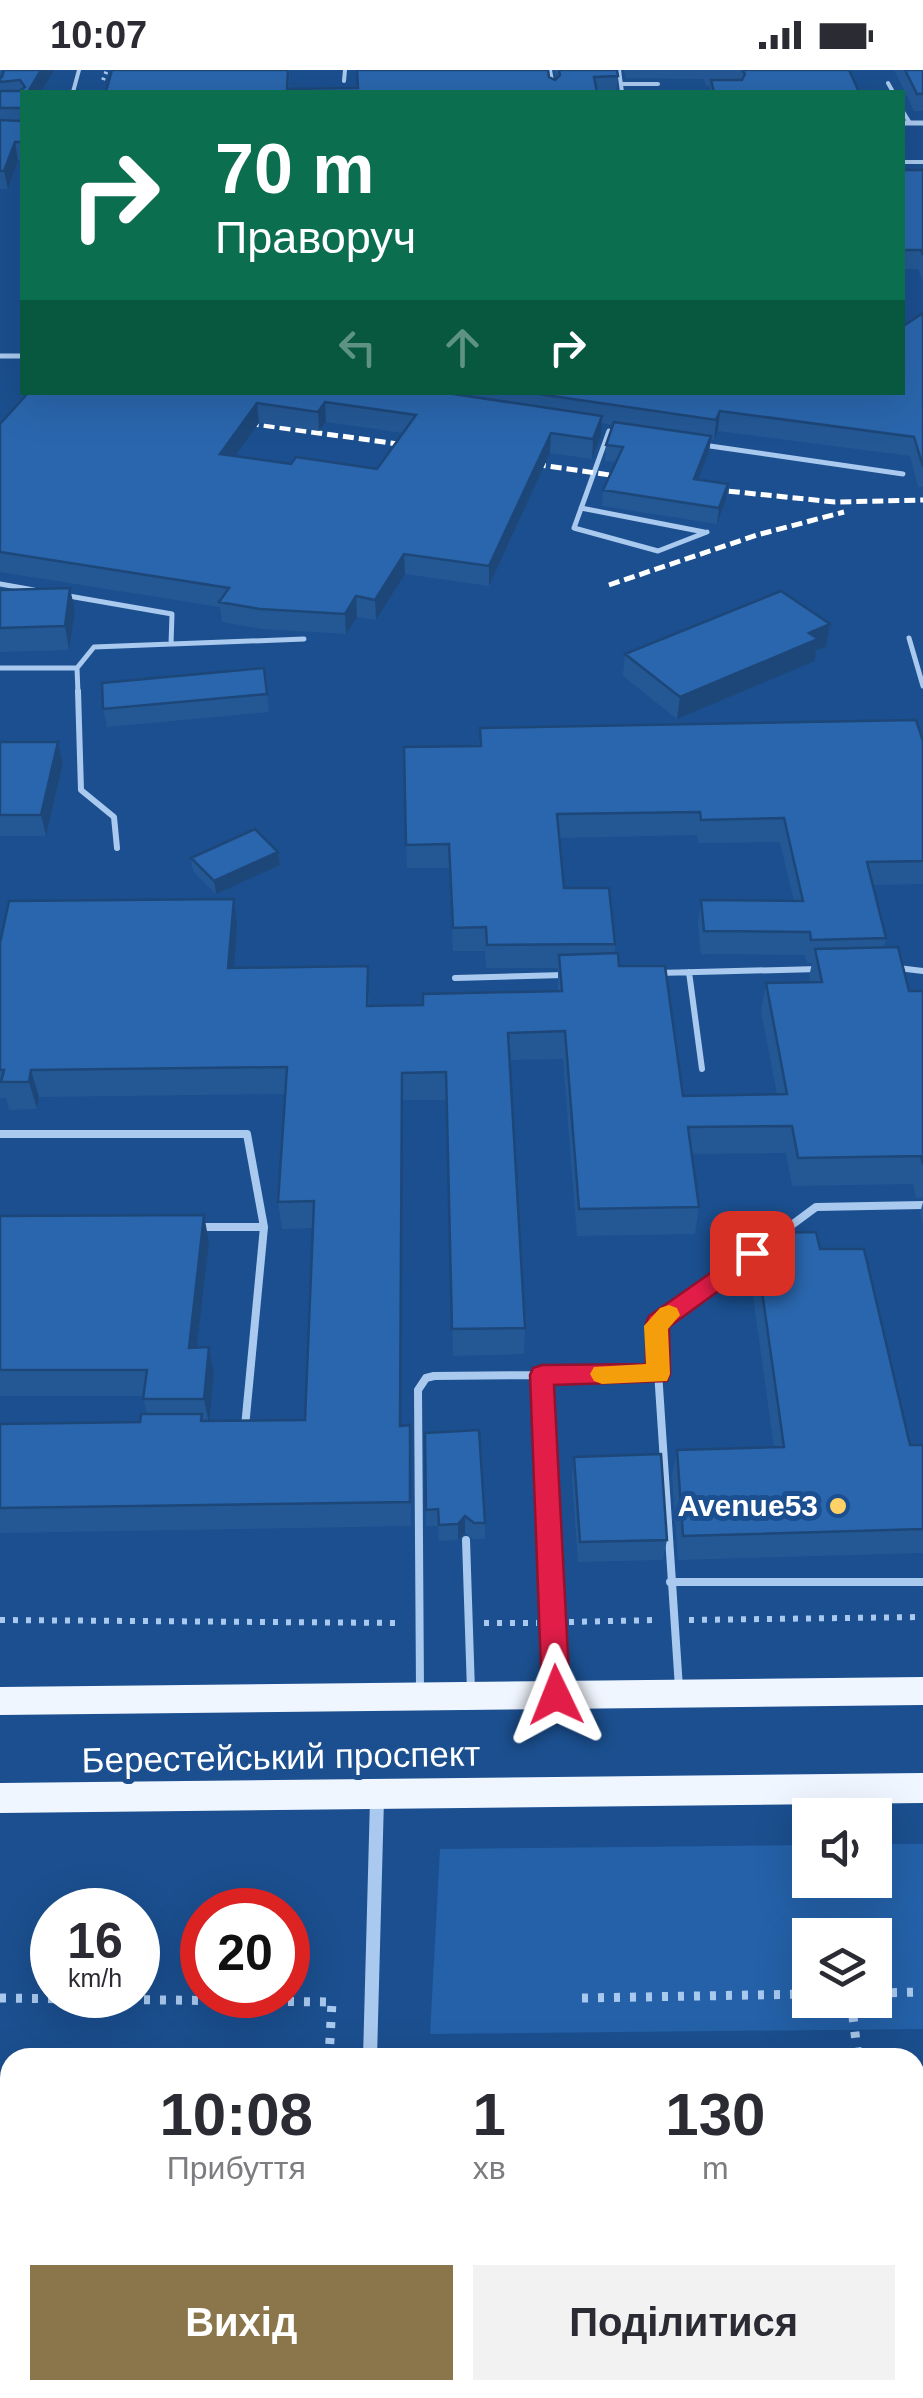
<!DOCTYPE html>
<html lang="uk">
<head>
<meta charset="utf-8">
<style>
	:root { --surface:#fff; --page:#f2f2f3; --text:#2b2b33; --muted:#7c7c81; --accent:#8a764a }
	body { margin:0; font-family:Arial,sans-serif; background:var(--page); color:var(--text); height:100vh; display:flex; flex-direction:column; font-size:38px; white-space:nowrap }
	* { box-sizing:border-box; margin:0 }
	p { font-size:32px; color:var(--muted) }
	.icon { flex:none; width:55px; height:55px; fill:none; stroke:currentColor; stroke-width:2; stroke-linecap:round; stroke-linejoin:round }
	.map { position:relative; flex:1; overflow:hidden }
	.side { position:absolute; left:0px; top:1978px; width:925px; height:352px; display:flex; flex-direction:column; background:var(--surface); border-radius:30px 30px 0 0; box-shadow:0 10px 40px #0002 }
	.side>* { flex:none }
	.guide { position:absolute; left:20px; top:20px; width:885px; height:305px; border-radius:0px; box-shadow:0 10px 40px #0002; background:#0b6e4f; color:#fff; overflow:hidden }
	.controls { position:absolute; left:792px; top:1728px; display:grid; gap:20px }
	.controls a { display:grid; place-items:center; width:100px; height:100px; border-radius:0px; background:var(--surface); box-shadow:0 10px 40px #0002; font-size:50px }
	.speed { position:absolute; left:30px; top:1818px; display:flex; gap:20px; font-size:50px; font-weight:700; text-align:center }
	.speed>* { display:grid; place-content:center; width:130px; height:130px; border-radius:50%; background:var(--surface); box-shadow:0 10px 40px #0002; line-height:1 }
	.speed small { font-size:25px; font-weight:400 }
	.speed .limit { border:15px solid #d22; background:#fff; color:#111 }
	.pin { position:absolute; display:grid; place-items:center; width:85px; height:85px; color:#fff; margin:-42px; border-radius:20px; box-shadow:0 5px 15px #0006 }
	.me { position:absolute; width:110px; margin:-55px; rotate:358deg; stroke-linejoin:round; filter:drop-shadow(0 0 8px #0008) }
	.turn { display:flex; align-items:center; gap:35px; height:210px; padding:0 30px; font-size:45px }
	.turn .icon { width:130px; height:130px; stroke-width:2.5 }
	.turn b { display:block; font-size:70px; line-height:85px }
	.lanes { display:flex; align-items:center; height:95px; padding:0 30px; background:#0003; justify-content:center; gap:50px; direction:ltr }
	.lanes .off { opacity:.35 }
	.eta { display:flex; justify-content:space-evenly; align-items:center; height:170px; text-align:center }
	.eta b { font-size:60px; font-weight:800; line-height:70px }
	.primary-button { display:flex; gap:20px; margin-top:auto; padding:20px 30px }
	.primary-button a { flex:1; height:115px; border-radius:0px; background:var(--accent); color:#fff; font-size:40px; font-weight:800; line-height:115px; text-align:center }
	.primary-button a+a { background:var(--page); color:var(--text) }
	.status { display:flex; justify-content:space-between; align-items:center; height:70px; padding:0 50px; background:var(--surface); direction:ltr }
	.status svg { height:28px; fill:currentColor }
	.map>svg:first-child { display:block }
	.green { fill:#2461a8; fill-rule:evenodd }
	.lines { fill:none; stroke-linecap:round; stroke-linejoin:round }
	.path-far2 { stroke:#a9c9ee; stroke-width:4; stroke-dasharray:2.5 4; stroke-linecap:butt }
	.path-far1 { stroke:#a9c9ee; stroke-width:6; stroke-dasharray:5 8; stroke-linecap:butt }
	.path { stroke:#a9c9ee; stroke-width:9; stroke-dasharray:6 10; stroke-linecap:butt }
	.service-far4 { stroke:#a9c9ee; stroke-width:4 }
	.service-far3 { stroke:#a9c9ee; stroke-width:5 }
	.service-far2 { stroke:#a9c9ee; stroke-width:6 }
	.service-far1 { stroke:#a9c9ee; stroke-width:8 }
	.service { stroke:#a9c9ee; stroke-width:10 }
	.minor-far1 { stroke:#a9c9ee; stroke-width:5 }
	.minor { stroke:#a9c9ee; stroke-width:14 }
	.primary { fill:#f0f6ff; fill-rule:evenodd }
	.rail { stroke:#fff; stroke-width:5; stroke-dasharray:11 5; stroke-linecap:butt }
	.wall { fill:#245895; fill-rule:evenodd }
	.shaded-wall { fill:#1d4779 }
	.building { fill:#2a66ad; stroke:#1d4779; stroke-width:2.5; fill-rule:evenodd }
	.route { fill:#e11d48; stroke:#92132f; stroke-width:2.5 }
	.slow { fill:#f59e0b }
	.poi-dot { fill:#ffd166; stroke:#1b4f8f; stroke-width:4 }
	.labels { text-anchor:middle; stroke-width:10; stroke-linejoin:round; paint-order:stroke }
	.poi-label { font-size:30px; font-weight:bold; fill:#fff; stroke:#1b4f8f; text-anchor:end }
	.near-street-label { font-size:35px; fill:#fff; stroke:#1b4f8f }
</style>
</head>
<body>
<div class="status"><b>10:07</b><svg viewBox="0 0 49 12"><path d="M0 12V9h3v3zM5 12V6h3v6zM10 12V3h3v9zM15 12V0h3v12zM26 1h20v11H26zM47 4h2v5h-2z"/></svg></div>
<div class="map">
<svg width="923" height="2328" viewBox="0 0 923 2328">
	<rect width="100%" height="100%" fill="#1b4f8f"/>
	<path class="green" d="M875,1774h48v185l-493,5 10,-185 370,-4v35h65zM875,1865v65h-65v-65z"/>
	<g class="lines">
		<path class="path-far2" d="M103,10l4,-10"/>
		<path class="path-far1" d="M0,1550l402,3
			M689,1550l234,-3
			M569,1552l88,-2
			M484,1553h53"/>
		<path class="path" d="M842,1852l1,13
			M875,1923l48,-1
			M0,1928l332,4 -3,56
			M582,1928l228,-4
			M851,1930l7,58
			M915,1997h8
			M569,2320l1,8
			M388,2326l8,-6"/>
		<path class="service-far4" d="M550,0l4,22
			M619,0l3,22
			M344,11l1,-11
			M888,13l5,9
			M621,14h37
			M73,22l6,-22
			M703,22h16
			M902,40l8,13
			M902,92h21"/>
		<path class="service-far3" d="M0,286h22
			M609,361l-35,97 84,23 49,-19
			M703,375l200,29
			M581,438l123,24
			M0,514l34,6
			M63,525l109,19 -1,30
			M909,568l14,48
			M0,598h77
			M78,623l-1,-25 17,-21 210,-8"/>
		<path class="service-far2" d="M78,621l3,99 33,27 3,31
			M898,898l25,3
			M689,902l13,97
			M658,903l161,-4
			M455,908l109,-3"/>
		<path class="service-far1" d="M0,1064h247l17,93 -19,200
			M199,1157h65
			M466,1470l5,151
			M670,1512h253
			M679,1618l-24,-362 161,-119 107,-2
			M420,1620l-2,-300 8,-12 8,-2 108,-1
			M556,1620l-14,-315 116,-2"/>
		<path class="service" d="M0,2134h10
			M915,2246h8
			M829,2320l1,8
			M313,2328l1,-8"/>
		<path class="minor-far1" d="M902,53h21"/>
		<path class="minor" d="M370,1988l7,-259
			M361,2320v8"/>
		<path class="primary" d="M923,1607v28l-923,10v-28z
			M923,1703v30l-923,10v-30z"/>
		<path class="rail" d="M232,351l188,26
			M519,392l119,17
			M697,418l138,14 88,-2
			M609,515l148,-50 87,-23"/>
	</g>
	<path class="wall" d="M0,0h2l-2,7 54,-7 -13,22 65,-1 6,-21h178l-1,19 69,-1 191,-11 6,3 1,-1 -2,-9h63l1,6 -2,16h-594v68h-4l-10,29h-8z
		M624,0h225l10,22h-149v-6h-4l-2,-7 -78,-1z
		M894,0h29v41h-9z
		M902,100h21v113l-5,-14h-16z
		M923,243v174h-5l-8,-31 -192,-25 -4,9 -3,-1 -2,13 -11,28 30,4 -2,16 -9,24 -115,-18 1,-16 13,-28 -11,-1 1,-16 7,-20 -12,-2v13l-9,23 -42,-6 -61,133 -84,-12 -29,46 -19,-3 -11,17 -84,-5 -40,-7 -2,-15 -220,-35v-148l29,-32h873zM326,352l77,11 -26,36 -86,-5 -56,-8 24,-33 60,8z
		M0,520l75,21 -6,39 -69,2z
		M830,554l-4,23 -10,3 -1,11 -138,58 -54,-43 2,-22z
		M264,598l5,44 -162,15 -4,-18z
		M480,658l443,13v143l-50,1 13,53 -2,9 25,44h14v207h-7l-3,-14 -121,2 -6,-33 -94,1 7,53 -4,27 -118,2 -14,-177 -53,1 15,268 -1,26 -71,2 -7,-256h-43l-2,326 9,-1 1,101 -411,7v-109l140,-2 7,-8 -4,-18h-143v-180l209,26 -12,106 12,-1 5,26 -5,48 96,-1 8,-192 -31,1 -4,-27 7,-108 -246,3 -2,12 -28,1 -3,-12h-6v-155l237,-16 -3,41 135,26v12l54,-1 135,-13v-24h-72l-1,-17h-32l-4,-83h-42l-1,-23 73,-99zM697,765l1,8 82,-1 14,59 -93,-1 -3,24 3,30 104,1 2,8h5l-3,14 1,5 -44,1 -5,28 16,83 -94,2 -64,-130 -4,-13v-9l-51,-56 -5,-50z
		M0,672h58l5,21 -17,73h-46z
		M278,782l2,13 -64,29 -23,-23 -2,-13z
		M923,1132v25l-3,-14z
		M775,1163l45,16 90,196h13v108l-245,7 -6,-85 5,-25 97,-3 -24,-172 6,-26h16z
		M425,1363l60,90v16h-12l-8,-6 -7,7 -19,1 -1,-15h-12z
		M574,1387l93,83 -4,20 -85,2 -6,-84z
		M915,2004h8v162h-8z"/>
	<path class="shaded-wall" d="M41,0h13l-13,22h-13z
		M15,72l3,18 -10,29 -4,-18z
		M325,332l1,20 -7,9 -1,-19z
		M257,333l2,20 -37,51 -2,-20z
		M720,341l-2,20 -4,9 2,-20z
		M602,346l-1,20 -9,23 1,-20z
		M551,363l-1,20 -61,133v-20z
		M711,366l-2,16 -17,43 2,-16z
		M728,414l-2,16 -9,24 2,-16z
		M404,484l1,20 -29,46 -1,-20z
		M70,518l5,23 -6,39 -4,-24z
		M356,526l1,21 -11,17 -1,-20z
		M830,554l-4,23 -10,3 -1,11 -138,58 3,-22 129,-64z
		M58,672l5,21 -17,73 -5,-21z
		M278,782l2,13 -64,29 -2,-13z
		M234,829l3,28 -5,69 -4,-28z
		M31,1000l8,27 -2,12 -8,-27z
		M402,1003l1,27 -2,351 -1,-25z
		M204,1145l5,27 -15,131 -5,-25z
		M209,1277l5,26 -5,51 -5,-25z
		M465,1446v17l-7,7v-16z
		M234,2320h8l-1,8h-8z"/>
	<path class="building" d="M4,0h37l-13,22 78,-1 6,-21h176l-1,19 71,-1 -1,-18h191l1,7 6,3 5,-5 -1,-5h58l1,6 -24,1 3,15h-575v19l-2,-3h-20v-17h20l5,-4 -5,-7 -20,2v-5h2z
		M742,0h107l10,22h-145l-3,-12h31l3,-6z
		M905,0h18v24h-6z
		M22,47v25h-7l-11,29h-4v-51l20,1z
		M902,100h21v85l-2,-5h-19z
		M923,243v154l-9,-30 -194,-26 -4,9 -191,-28h377v-65z
		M29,322h411l162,24 -9,23 -42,-6 -62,133 -85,-12 -29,46 -19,-4 -11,18 -85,-5 -41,-7 10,-14 -229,-36v-128zM325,332l91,13 -39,54 -81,-12 -5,7 -71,-10 37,-51 61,9z
		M614,352l97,14 -17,43 34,5 -9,24 -116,-18 20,-43 -17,-2z
		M70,518l-5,38 -65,2v-38z
		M781,521l49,33 -21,9 9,6 -138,58 -55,-43z
		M264,598l3,26 -164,15 -1,-26z
		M916,650l7,21v120l-56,1 19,76 -75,2 -1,-8 -106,-1 -3,-31 102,1 -19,-83 -83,2 -1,-8 -143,2 7,74h45l6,56 -128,1 -1,-18 -33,1 -4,-84 -43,1 -2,-98 77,-1 -1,-18z
		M0,672h58l-17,73h-41z
		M255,759l23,23 -64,29 -23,-23z
		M234,829l-6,69 140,-2 -1,40 56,-1v-11l139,-3 -3,-36 59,-2 1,13h46l18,130 104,-2 -21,-111 56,-1 -7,-33 83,-2 11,44h14v173l-2,-8 -123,2 -6,-32 -104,1 11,80 -120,2 -14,-178 -57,2 17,295 -73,1 -6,-257 -44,1 -2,353 10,-1v77l-410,6v-84l140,-2 1,-8h61l-1,7 104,-1 9,-219 -36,1 9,-135 -256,3 -2,12h-28l3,-12h-4v-127l9,-42z
		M204,1145l-15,133 20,-1 -5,52h-61l4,-29h-147v-154z
		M816,1162l4,17h44l46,196h13v84l-240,7 -6,-86 107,-3 -28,-198h22l-3,-16z
		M479,1360l6,93h-11l-9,-7 -7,8 -19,1 -1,-16 -12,1 -1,-77z
		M661,1384l6,86 -87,2 -6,-85z
		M915,2004h8v154h-8z
		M0,2205h10v115h224l-1,8h-233z"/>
	<path class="route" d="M752,1174l12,9 -3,7 -92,67 1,47 -3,7 -113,4 16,310 -4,9 -10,4 -9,-4 -5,-9 -12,-320 3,-7 9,-3 104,-1v-41l3,-7z"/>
	<path class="slow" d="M669,1235l8,3 3,7 -12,14 2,45 -3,7 -65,3 -8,-3 -4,-7 4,-7 52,-3 -2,-38 16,-18z"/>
	<circle class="poi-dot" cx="838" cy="1436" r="10"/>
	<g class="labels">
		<g class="poi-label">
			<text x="818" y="1446">Avenue53</text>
		</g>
		<g class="near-street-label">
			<text transform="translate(281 1687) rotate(-1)" y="12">Берестейський проспект</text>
		</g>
	</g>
</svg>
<div class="controls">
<a><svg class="icon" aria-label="sound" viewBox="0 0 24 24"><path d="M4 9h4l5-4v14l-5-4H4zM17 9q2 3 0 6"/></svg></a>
<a><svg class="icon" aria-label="layers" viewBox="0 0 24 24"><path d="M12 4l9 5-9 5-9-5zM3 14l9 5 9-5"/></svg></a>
</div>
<div class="speed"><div>16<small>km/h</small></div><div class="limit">20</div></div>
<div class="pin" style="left:752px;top:1183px;background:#d93025"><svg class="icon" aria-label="arrive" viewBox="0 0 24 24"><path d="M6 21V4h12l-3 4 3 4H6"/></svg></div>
<svg class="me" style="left:556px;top:1625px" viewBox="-20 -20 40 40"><path d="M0-17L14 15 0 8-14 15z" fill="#e11d48" stroke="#fff" stroke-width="4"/></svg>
<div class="guide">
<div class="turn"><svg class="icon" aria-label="right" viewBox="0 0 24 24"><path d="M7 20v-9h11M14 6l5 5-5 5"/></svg><div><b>70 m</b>Праворуч</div></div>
<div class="lanes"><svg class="icon off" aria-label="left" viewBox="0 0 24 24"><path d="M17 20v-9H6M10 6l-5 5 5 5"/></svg><svg class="icon off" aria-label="ahead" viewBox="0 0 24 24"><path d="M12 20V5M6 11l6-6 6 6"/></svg><svg class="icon" aria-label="right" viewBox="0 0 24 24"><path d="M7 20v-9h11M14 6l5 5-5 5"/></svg></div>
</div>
<section class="side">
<div class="eta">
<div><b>10:08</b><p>Прибуття</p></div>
<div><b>1</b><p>хв</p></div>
<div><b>130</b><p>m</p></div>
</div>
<div class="primary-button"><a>Вихід</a><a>Поділитися</a></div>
</section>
</div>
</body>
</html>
